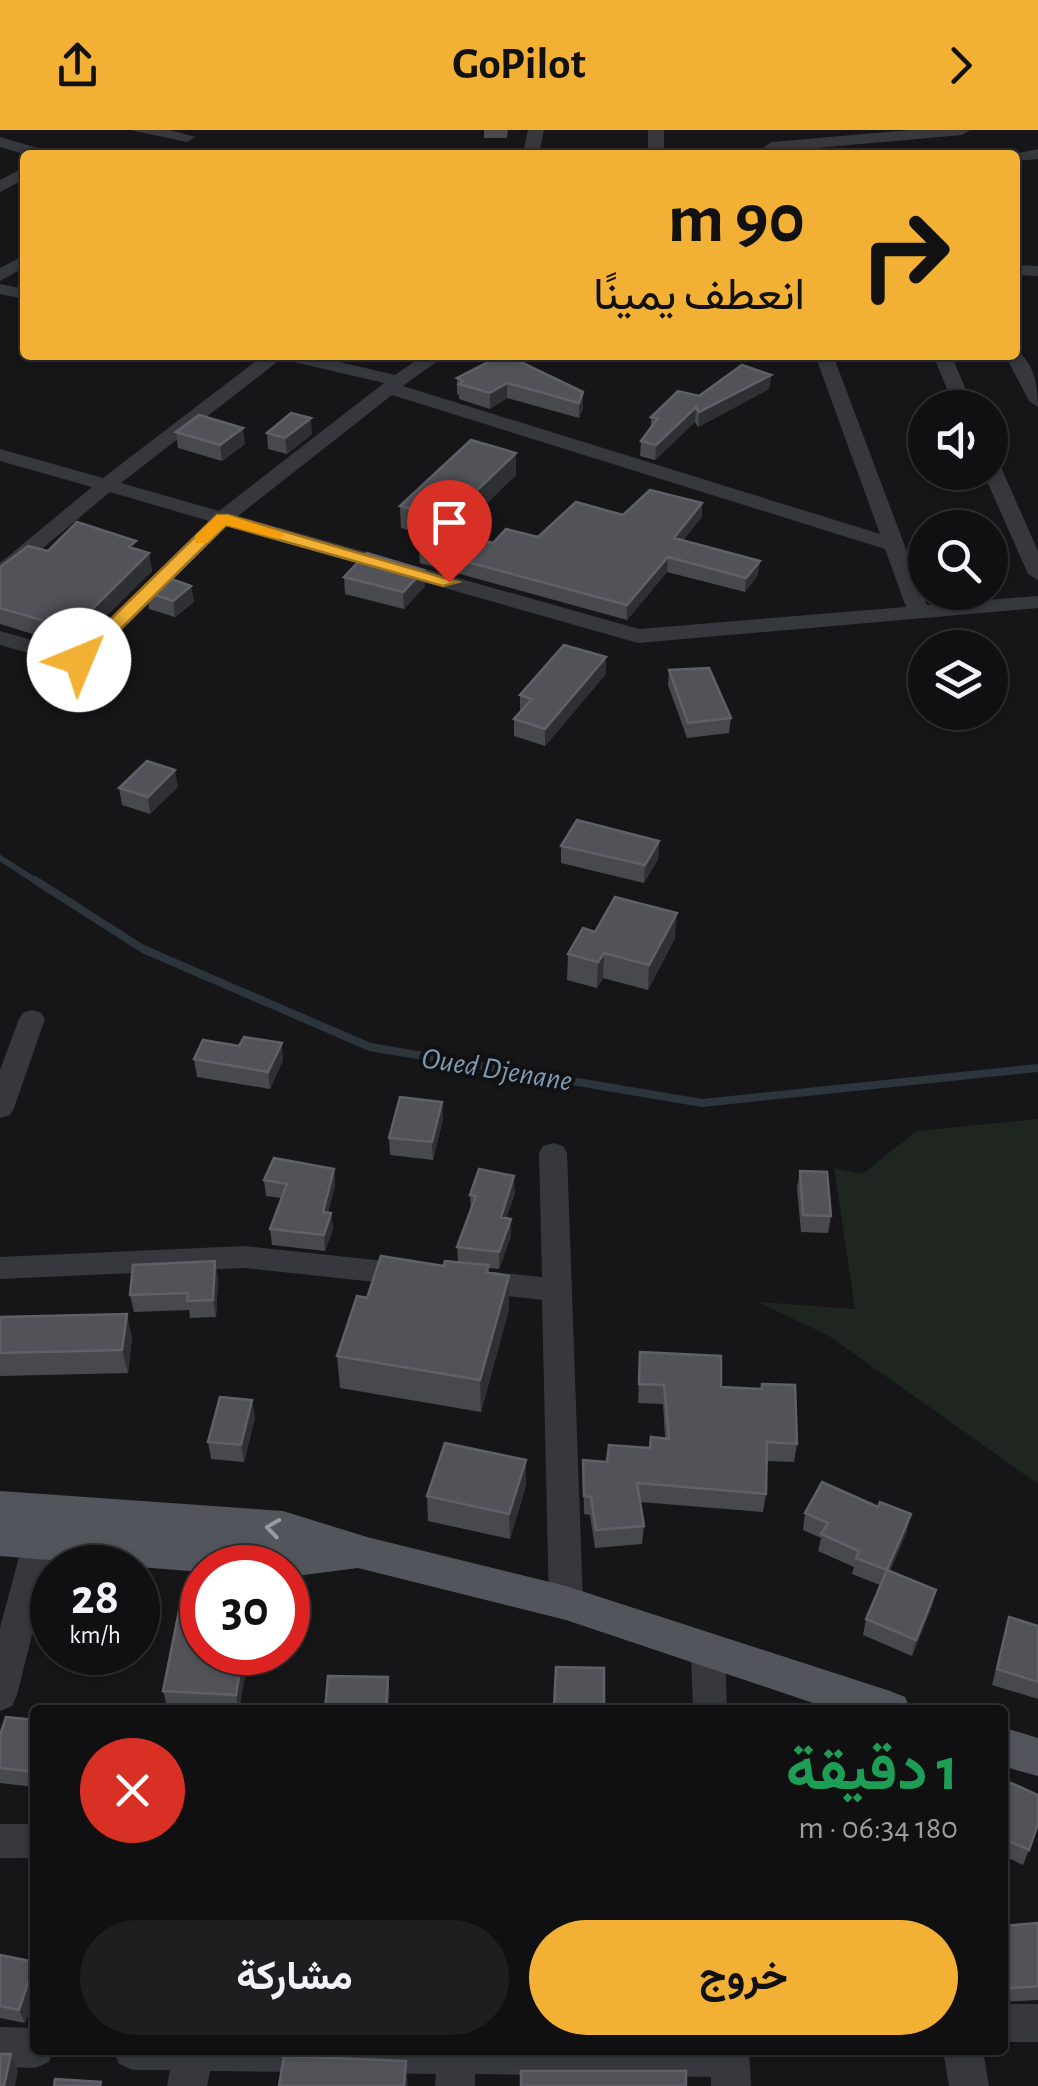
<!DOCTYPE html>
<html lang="ar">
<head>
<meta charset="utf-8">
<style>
	:root { --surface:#101012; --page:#1e1e20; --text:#f1f3f6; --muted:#9c9d9f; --line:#303032; --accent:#f2b134 }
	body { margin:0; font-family:"Alegreya Sans",Vazirmatn,sans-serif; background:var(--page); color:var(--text); direction:rtl; height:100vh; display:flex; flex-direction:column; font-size:38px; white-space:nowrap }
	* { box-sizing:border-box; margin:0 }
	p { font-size:32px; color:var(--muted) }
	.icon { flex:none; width:55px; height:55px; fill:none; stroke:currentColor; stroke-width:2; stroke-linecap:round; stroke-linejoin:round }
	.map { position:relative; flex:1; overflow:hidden; direction:ltr }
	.panel { position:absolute; left:30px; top:1575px; width:978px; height:350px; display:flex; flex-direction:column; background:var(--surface); border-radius:10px; box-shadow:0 2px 8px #0004,0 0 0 2px var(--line); direction:rtl }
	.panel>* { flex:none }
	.hud { position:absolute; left:20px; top:20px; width:1000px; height:210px; border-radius:10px; box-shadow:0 2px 8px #0004,0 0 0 2px var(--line); direction:rtl; background:#f2b134; color:#111; overflow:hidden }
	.buttons { position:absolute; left:908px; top:260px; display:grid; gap:20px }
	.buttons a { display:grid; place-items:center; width:100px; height:100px; border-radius:50%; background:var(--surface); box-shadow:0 2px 8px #0004,0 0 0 2px var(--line); font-size:50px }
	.speed { position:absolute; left:30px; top:1415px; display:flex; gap:20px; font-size:50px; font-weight:700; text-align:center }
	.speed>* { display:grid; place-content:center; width:130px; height:130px; border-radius:50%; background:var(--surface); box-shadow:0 2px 8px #0004,0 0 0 2px var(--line); line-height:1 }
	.speed small { font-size:25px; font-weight:400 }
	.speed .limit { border:15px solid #d22; background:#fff; color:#111 }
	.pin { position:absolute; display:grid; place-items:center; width:85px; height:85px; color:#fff; margin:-102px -42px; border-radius:50% 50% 50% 0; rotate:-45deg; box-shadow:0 0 10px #0007 }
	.pin .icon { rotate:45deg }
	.me { position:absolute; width:110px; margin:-55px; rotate:45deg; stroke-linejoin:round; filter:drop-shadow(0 0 8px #0008) }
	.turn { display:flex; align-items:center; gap:35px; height:210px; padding:0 50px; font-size:45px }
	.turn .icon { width:130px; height:130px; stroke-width:2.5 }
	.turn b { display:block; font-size:70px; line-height:85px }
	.round { display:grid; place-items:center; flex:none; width:105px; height:105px; border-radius:52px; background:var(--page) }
	.summary { display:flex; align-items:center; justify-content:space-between; height:170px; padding:0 50px }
	h1 { font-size:60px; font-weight:700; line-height:75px; color:#1e9e55 }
	.action { display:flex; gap:20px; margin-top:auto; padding:20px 50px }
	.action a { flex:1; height:115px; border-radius:60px; background:var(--accent); color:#111; font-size:40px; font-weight:700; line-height:115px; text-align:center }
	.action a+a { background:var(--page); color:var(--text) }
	header { display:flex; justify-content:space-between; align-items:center; height:130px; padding:0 50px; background:var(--accent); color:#111; font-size:45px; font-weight:700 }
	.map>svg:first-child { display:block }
	.green { fill:#1e261f }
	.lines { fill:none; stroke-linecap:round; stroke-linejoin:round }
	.stream-far1 { stroke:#2c353c; stroke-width:6 }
	.stream { stroke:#2c353c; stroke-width:8 }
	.minor { fill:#37383d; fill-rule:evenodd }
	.major { fill:#53555c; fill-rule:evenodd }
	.wall { fill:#47494d }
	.shaded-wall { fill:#2f3033 }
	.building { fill:#525359; stroke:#5f6168; stroke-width:2.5 }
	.oneway { stroke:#979ba6 }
	.route { fill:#f2b134; stroke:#9d7322; stroke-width:2.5 }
	.slow { fill:#f59e0b }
	.labels { text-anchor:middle; stroke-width:8; stroke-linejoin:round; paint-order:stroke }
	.water-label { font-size:30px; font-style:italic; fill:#7f9bb3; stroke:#111113 }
</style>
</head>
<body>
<header><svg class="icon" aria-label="forward" viewBox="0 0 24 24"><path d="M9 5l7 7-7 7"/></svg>GoPilot<svg class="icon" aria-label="share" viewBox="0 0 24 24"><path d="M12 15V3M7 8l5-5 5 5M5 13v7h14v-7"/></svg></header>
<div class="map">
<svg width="1038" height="1956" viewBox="0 0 1038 1956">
	<rect width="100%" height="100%" fill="#161618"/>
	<path class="green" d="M1038,989v365l-209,-148 -71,-34 97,7 -21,-141 28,6 55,-43z"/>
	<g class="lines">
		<path class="stream-far1" d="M0,728l39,25"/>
		<path class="stream" d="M35,750l108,69 227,98 332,56 336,-35"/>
		<path class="minor" d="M130,0h40l25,7 -8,5z
			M528,0h16l-5,25h-16z
			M648,0h16v25h-16z
			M910,0h60l-8,5 -190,17 -8,-5 8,-5z
			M0,7l51,15 2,3h-25l-28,-8z
			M1038,19v10l-23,2v-6h-7z
			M25,37v12l-25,13v-12z
			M25,125v12l-25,14v-13z
			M1015,135l23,1v10l-23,-1z
			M0,154l25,5v10l-25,-5z
			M1015,220c19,11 23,36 23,57l-9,-6 -24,-46h10z
			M264,225h46l85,20 29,-20h22l-43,31 477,148 -65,-179h18l94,250 111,-9v12l-400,35 -411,-117 -140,139 -8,2 -79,-22v-14l75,21 134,-131 -99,-29 -103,86 -7,2v-17l92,-76 -92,-26v-12l103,29zM281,229l103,24 -165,128 -98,-28zM392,265l493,154 21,58 -267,22 -401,-113z
			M933,225h18l23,53h-19z
			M990,329l10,6 38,86v29l-10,-6 -45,-102h7z
			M32,880l9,3 4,6 -31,89 -4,7 -10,3v-48l19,-51 4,-6z
			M553,1013l10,3 4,7 16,450 -5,10 -12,5 -12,-5 -5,-10 -7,-303 -67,-8 -10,-3 -5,-8 5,-8 10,-3 67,7 -3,-124 4,-7z
			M245,1116l167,18 10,3 5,8 -5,8 -10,3 -167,-18 -245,11v-22z
			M39,1398l12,4 4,10 -38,153 -5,11 -12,5v-83l23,-86 4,-10z
			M708,1507l12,4 5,11 2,58h-34l-2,-58 5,-11z
			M0,1694h35v34h-35z
			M1002,1874h36v38h-36z
			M0,1897l35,1v22h19l-5,12 -14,6 -35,-1z
			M113,1920h636l2,36h-40v-9l-236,-3v12h-40l1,-12 -226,-3 -3,15h-40l3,-16h-37l-14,-6z
			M943,1920h40l6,36h-40z"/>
		<path class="major" d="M0,1361l283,20 84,26 199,49 324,105 15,6 6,13h-77l-268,-90 -208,-52 -70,9v-9h-86v4l-202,-16z
			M1002,1597l36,11v38l-36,-10z"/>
	</g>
	<path class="wall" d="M484,0h24l-1,8h-23z
		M502,225l81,37v16l-4,10 -72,-20 -17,11 -31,-10v-4l-2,-1v-16z
		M771,245l-2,14 -71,38 -3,-5 -40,38 -15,-4 1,-15 10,-13v-11l48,-21z
		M176,302l69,12 -23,17 -44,-13z
		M267,303l45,1 -25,20 -19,-5z
		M516,323v22l-60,58 37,10 45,-6 85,-22 79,2 -20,24 76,34 -13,17 -78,-20 -40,48 -207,-57 -1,-14 11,-13 -29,-8 -1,-22z
		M138,420l11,3 3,18 -77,76 -75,-23v-57l48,-16z
		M424,440l1,16 -21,23 -59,-15 -1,-17z
		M191,456l3,16 -19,15 -26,-8 -2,-17z
		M669,540l62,48 -2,15 -42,5 -19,-53z
		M606,544l-61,72 -31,-10v-17l6,-7v-17z
		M178,657l-28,27 -28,-9 -3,-17z
		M659,711l-1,18 -14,24 -83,-20v-17z
		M595,802l80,6 -27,52 -45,-12 -6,10 -30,-8 1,-26z
		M239,916l44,14 -13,29 -73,-12 -3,-18z
		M442,972l1,17 -10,41 -43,-5 -1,-17z
		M334,1039l1,16 -7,28h3l2,16 -8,22 -53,-6 -2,-16 11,-31 -15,-2 -2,-16z
		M800,1041l31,45 -3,17 -27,-1 -4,-44z
		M515,1063l-9,25 5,1v17l-12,33 -10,-1v5l20,36 -28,103 -141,-24 -3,-32 30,-58 77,-32 14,-4 -1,-15 14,-36 -1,-16z
		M215,1131l3,17 -2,39 -26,1 -1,-8 -55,2 -4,-17z
		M0,1187l132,21 -4,35 -128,3z
		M640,1222l81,35 40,2 1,-5 35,60 -3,18 -27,-1 -1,33 -3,18 -123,-10 4,24 -2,18 -47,4 -5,-33 -6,-1 -1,-54 24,2 43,-14 15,-10 -2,-34 -25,-1z
		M255,1287l-11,45 -33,-3 -3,-17z
		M526,1355l-16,54 -82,-18 -1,-25z
		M805,1383l102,18 -17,40 42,35 -20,50 -49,-21 3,-16 14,-34 -28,-11 2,-7 -36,-16 3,-13 -18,-8z
		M1009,1487l29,9v73l-46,-14z
		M202,1522h43l2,11 -8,47 -72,-4 -4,-15z
		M35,1590v67l-35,-4v-48z
		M1002,1649l27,71 -6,15 -21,-10z
		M1038,1793v77l-36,2v-76z
		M0,1825l35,7v34l-10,27 -25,-5z"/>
	<path class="shaded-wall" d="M771,245l-2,14 -71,38 1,-15z
		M507,253v15l-17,11v-16z
		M583,262v16l-4,10v-15z
		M696,277l-1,15 -40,38 1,-15z
		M311,288l1,16 -25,20 -2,-16z
		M243,298l2,16 -23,17 -2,-16z
		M516,323v22l-68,66 -1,-22z
		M702,373v14l-29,36 1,-15z
		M149,423l3,18 -77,76 -3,-18z
		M668,427l-1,15 -40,48v-15z
		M760,431l-2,14 -13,17 1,-14z
		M424,440l1,16 -21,23 -1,-17z
		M191,456l3,16 -19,15 -2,-16z
		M606,527v17l-61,72v-17z
		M175,640l3,17 -28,27 -2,-17z
		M659,711l-1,18 -14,24 1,-18z
		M677,783l-2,25 -27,52 1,-25z
		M604,823l-1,25 -6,10 1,-26z
		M282,913l1,17 -13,29 -2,-17z
		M442,972l1,17 -10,41 -1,-18z
		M334,1039l1,16 -11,43 -1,-16z
		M514,1046l1,17 -14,41v-17z
		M331,1083l2,16 -8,22 -1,-16z
		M511,1089v17l-12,33v-17z
		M215,1131l3,17 -2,39 -3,-17z
		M509,1146v33l-28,103 -1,-32z
		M127,1184l5,24 -4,35 -6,-23z
		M252,1270l3,17 -11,45 -3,-17z
		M526,1330v25l-16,54 -1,-25z
		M911,1384l-4,17 -23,55 3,-16z
		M936,1460l-4,16 -20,50 4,-16z
		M243,1522h2l2,11 -8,47 -3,-15z
		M388,1547l2,16 -2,17h-2z
		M35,1836v30l-10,27 -6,-13z
		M11,1924l7,17 -3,15h-11z
		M406,1931l2,25h-4z"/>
	<path class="building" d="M502,225h4l77,37 -4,11 -72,-20 -17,10 -31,-9 4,-3 -6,-3z
		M742,235l29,10 -72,37 -3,-5 -40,38 -15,-4 17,-23 -7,-1 27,-26 21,5z
		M291,283l20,5 -26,20 -18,-5z
		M199,285l44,13 -23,17 -44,-13z
		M471,310l45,13 -69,66 -47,-13z
		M650,360l52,13 -28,35 86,23 -14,17 -78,-21 -41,48 -208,-56 19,-21 55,15 13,-14 32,8 38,-35 47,13z
		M77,392l59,19 -7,6 20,6 -77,76 -72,-21v-41l28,-21 20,5z
		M367,423l57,17 -21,22 -59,-15z
		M163,446l28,10 -18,15 -26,-9z
		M564,515l42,12 -61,72 -31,-10 18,-20 -12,-4z
		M709,538l22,50 -43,5 -19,-53z
		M147,631l28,9 -27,27 -29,-9z
		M577,690l82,21 -14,24 -84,-19z
		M615,767l62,16 -28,52 -45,-12 -6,9 -30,-8 15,-26 12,4z
		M244,907l38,6 -14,29 -74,-13 9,-19 36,6z
		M400,967l42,5 -10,40 -43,-4z
		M274,1028l60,11 -11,43 8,1 -7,22 -54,-6 17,-45 -23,-4z
		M479,1039l35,7 -13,41 10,2 -12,33 -42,-5 19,-51 -6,-1z
		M800,1041l27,1 4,44 -28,-1z
		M381,1126l63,10 1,-5 44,4 -3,7 23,4 -29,104 -143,-24 20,-60 10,2z
		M215,1131l-2,39 -26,1 1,-8 -58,2 3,-30z
		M127,1184l-5,36 -122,3v-36z
		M640,1222l81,4v31l41,2v-5l33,1 2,59 -30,-2 -1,52 -129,-11 7,43 -48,4 -5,-33 -7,-1 -1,-36 24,2 2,-17 41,3 1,-11 18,2 -5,-54 -25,-1z
		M220,1267l32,3 -11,45 -33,-3z
		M445,1313l81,17 -17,54 -82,-18z
		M822,1352l56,25 2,-5 31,12 -24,56 49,20 -20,50 -50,-21 21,-49 -31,-12 3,-7 -38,-17 7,-11 -23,-10z
		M179,1481l23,1v40h41l-7,43 -73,-4z
		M1009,1487l29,9v56l-41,-13z
		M556,1537l48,1v42l-50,-2z
		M328,1546l60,1 -2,33h-61z
		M6,1587l29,3v52l-35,-4v-33z
		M1002,1649l36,16v29l-9,26 -27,-12z
		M1038,1793v63l-36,3v-63z
		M0,1825l35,7 -16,48 -19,-4z
		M0,1924h11l-7,32h-4z
		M284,1926l122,5 -2,25h-125z
		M521,1941h165v15h-165z
		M55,1949l46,3 -1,4h-46z"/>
	<defs><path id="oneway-chevron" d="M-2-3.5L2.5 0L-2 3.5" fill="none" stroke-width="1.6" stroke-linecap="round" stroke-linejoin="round" transform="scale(2.5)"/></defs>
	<use class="oneway" href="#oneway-chevron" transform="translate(273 1398) rotate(-172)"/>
	<path class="route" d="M217,385h11l230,67 -15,4 -217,-61 -141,139h-12v-8z"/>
	<path class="slow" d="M217,385h11l58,19 -8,5 -52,-14 -19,18h-12v-7z"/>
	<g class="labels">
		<g class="water-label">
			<text transform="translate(497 939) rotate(9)" y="10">Oued Djenane</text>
		</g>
	</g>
</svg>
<div class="buttons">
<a><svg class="icon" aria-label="sound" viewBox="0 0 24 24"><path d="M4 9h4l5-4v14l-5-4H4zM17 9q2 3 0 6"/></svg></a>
<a><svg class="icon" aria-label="search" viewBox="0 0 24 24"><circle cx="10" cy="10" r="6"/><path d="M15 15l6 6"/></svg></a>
<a><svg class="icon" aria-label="layers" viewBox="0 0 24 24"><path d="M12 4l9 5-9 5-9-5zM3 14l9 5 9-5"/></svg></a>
</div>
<div class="speed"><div>28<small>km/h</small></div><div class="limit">30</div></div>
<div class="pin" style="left:449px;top:452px;background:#d93025"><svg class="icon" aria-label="arrive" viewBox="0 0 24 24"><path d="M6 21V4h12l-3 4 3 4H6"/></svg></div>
<svg class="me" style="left:79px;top:530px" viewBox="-20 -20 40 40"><circle r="19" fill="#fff"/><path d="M0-13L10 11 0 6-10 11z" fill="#f2b134"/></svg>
<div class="hud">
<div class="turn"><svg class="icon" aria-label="right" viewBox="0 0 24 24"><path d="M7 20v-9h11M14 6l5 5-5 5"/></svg><div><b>90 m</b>انعطف يمينًا</div></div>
</div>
<section class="panel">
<div class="summary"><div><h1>1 دقيقة</h1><p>180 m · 06:34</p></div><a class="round" style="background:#d93025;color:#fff"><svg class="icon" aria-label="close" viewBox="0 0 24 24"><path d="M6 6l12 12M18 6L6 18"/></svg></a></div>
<div class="action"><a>خروج</a><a>مشاركة</a></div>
</section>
</div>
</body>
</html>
